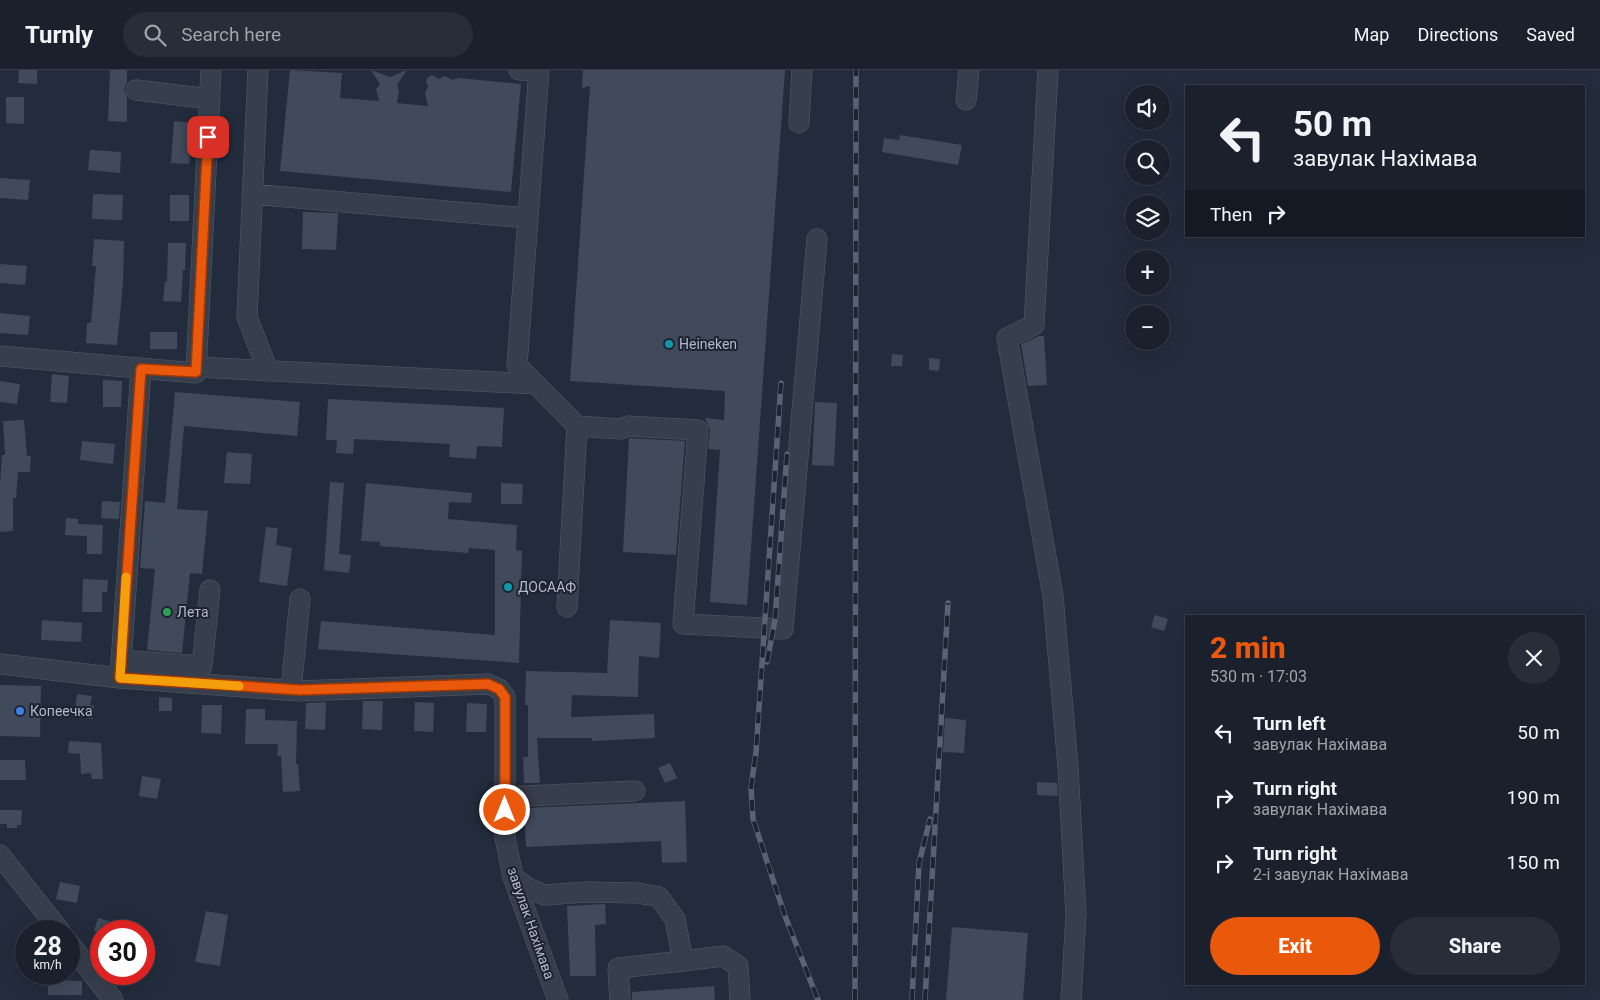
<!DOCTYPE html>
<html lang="en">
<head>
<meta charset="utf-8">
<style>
	:root { --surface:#1a212d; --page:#272e39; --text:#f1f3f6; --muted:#9fa3aa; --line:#383e49; --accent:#ea580c }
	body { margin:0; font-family:Roboto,sans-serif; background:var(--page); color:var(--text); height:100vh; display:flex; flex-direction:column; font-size:19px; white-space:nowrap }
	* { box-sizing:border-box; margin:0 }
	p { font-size:16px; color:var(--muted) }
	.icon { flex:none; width:28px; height:28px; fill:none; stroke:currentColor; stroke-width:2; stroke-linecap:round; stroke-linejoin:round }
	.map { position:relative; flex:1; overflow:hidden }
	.panel { position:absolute; left:1185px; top:545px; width:400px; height:370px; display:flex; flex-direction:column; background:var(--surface); border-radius:0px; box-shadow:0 5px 20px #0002,0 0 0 1px var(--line) }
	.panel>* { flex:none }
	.guide { position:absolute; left:1185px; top:15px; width:400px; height:152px; border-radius:0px; box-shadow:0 5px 20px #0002,0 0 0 1px var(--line); background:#1a212d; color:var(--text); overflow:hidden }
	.controls { position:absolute; left:1125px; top:15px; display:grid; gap:10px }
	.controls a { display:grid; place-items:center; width:45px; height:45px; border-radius:50%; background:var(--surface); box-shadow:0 5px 20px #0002,0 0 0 1px var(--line); font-size:25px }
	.speed { position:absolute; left:15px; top:850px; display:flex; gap:10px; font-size:25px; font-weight:700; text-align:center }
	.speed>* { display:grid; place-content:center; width:65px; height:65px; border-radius:50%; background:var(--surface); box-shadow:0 5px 20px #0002,0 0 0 1px var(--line); line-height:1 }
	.speed small { font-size:12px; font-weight:400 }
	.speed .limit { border:8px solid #d22; background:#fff; color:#111 }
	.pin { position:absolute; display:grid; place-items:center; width:42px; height:42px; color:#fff; margin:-21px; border-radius:10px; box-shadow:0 2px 8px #0006 }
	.me { position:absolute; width:55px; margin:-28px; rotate:0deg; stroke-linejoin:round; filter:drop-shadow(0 0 4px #0008) }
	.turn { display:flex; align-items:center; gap:18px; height:105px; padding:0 25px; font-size:22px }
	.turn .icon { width:65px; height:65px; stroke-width:2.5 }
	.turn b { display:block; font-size:35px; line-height:42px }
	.then { display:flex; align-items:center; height:48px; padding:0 25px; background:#0003; gap:10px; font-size:19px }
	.round { display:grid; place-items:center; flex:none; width:52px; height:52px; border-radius:26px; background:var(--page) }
	.overview { display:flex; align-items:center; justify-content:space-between; height:85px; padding:0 25px }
	h1 { font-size:30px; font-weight:800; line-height:38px; color:var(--accent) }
	.button { display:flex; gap:10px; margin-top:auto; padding:10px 25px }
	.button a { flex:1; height:58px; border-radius:30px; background:var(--accent); color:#fff; font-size:20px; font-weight:800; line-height:58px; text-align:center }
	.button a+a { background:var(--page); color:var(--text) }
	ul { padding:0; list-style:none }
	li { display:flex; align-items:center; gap:15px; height:65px; padding:0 25px }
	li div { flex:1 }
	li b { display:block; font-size:19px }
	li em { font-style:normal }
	header { display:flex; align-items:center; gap:30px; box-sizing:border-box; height:70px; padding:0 25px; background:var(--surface); border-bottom:1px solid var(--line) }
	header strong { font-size:24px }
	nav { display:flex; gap:28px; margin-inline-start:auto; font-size:18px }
	.search { width:350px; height:45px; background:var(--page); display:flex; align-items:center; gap:12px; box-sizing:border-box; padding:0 18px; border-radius:28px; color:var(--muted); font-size:19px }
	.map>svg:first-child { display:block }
	.building { fill:#404a5b }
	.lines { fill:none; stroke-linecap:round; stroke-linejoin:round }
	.minor-casing { stroke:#555c6a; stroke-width:21 }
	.minor { stroke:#373e4c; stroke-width:20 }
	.rail-casing { stroke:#596273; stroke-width:5.5 }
	.rail { stroke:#1c2331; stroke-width:4; stroke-dasharray:11; stroke-linecap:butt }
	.route-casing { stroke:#983908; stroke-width:12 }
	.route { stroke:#ea580c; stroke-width:9 }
	.slow { stroke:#f59e0b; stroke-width:9 }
	.culture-dot { fill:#0f9aa8; stroke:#1c2331; stroke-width:2 }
	.leisure-dot { fill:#2e9e5b; stroke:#1c2331; stroke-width:2 }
	.shop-dot { fill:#3f7fe0; stroke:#1c2331; stroke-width:2 }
	.labels { text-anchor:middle; stroke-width:4; stroke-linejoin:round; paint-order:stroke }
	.poi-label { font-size:14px; fill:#b3b9c8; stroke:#1c2331; text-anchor:start }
	.street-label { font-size:14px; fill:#b3b9c8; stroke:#1c2331 }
</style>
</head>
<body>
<header>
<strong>Turnly</strong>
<div class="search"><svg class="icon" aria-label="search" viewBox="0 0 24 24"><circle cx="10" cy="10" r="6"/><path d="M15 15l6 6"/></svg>Search here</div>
<nav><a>Map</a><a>Directions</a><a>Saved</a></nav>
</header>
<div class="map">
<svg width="1600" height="930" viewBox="0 0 1600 930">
	<rect width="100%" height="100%" fill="#232c3c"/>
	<path class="building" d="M19,0h18v14l-19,-1z
		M110,0h17v12l-3,7 3,8v25l-19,-1z
		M290,0l52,3 -2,25 39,3 -3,-12 4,-5 -9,-14 19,7 17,-7 -10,15 2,6 -2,12 31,3 -3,-13 3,-7 -2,-5 2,-4 4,-2 7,4 6,-3 7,4 7,-2 62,6 -10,108 -231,-21z
		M583,0h202l-38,535 -37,-3 10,-152 -12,-1 2,-19 -5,-12 19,2 1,-29 -155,-10 20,-295 -8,2z
		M6,27h18v27l-18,-1z
		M174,51l18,2 -3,41 -18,-1z
		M900,65l62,10 -4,20 -76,-13 2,-14 15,2z
		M90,80l31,2 -1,21 -32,-3z
		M0,108l30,2 -2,20 -28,-2z
		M93,124l30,1 -1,25 -30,-1z
		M170,125h19v26h-19z
		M303,142l35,1 -2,37 -34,-1z
		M94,169l30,2 -1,42 -6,62 -31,-2 1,-20h4l5,-57h-4z
		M168,173h18l-1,27h-2l-2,32 -18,-1 2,-20 2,1z
		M0,194l27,2 -2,19 -25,-2z
		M0,243l30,3 -2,19 -28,-2z
		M150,262h27v17h-27z
		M1039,266h5l3,49 -19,1 -7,-42z
		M892,284l11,1 -1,11h-11z
		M929,288l11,1 -1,12 -10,-1z
		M52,304l17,2 -2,27 -17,-1z
		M103,310l19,1 -1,26h-18z
		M0,311l20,3 -3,20 -17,-2z
		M175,322l125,10 -3,34 -113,-10 -7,83 31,2 -6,63 -12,-1 -8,80 -35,-3 8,-81 -15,-1 5,-67 20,2z
		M328,329l176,9 -2,39 -25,-1 -1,13 -27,-2 1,-13 -96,-5 -1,15 -17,-1 1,-13h-11z
		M815,332l22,1 -3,63 -22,-1z
		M24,350l3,36h4l-1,16h-12l-2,26h-3v33l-13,1v-48l2,-29h3l-2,-34z
		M629,368l56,3 -9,114 -53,-3z
		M82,371l33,3 -2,20 -33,-4z
		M227,382l25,2 -2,30 -26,-1z
		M330,412l14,1 -5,71 12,1 -2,18 -25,-3z
		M366,413l106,10 -1,10 -22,-1 -1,17 69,6 -1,25 6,1 -3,112 -201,-14 3,-28 174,14v-85l-26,-2 -1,5 -88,-7v-4l-19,-1z
		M501,413l22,1 -1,20h-21z
		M102,431l18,1 -1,17 -18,-1z
		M66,448l12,1v5l25,1 -1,29h-15v-18l-22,-1z
		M266,457l12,1 -2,17 16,3 -5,38 -28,-4z
		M83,509l25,1 -1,12h-5v20h-20z
		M1155,545l13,4 -4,12 -13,-4z
		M42,550l40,3 -1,19 -40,-2z
		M610,550l51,3 -2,35 -20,-2 -1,41 -66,-2 -1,22 83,-3 1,24 -63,3v-3h-55l3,45h-16l-1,-26h5v-52h-3l1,-34 81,2z
		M0,615l41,1 -1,51 -40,-1z
		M77,624l15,2 -2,9 4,1 -1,13 -19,-2z
		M159,627l13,1v13h-13z
		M363,631h20l-1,29 -20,-1z
		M326,632l-1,28 -20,-1 1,-26z
		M415,632l19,1 -1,29 -19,-1z
		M467,633l20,1 -1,28h-20z
		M202,635h20l-1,29 -20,-1z
		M246,639h19v11l32,1 -1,43h2l2,27 -17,1 -2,-36h-4l1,-12h-33z
		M945,648l21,2 -2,33 -21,-1z
		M69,671l32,2 2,36h-11l-1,-6 -10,1 -1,-20 -12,-1z
		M0,690h25l1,20h-26z
		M670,693l7,15 -12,5 -7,-15z
		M142,706l19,3 -4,20 -18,-3z
		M1037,712l20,1 1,13 -21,-1z
		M685,731l2,61 -25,1 -1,-22 -135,6 -2,-39z
		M0,740h22l-1,15h-4v3h-10v-4h-7z
		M60,812l20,4 -3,17 -21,-4z
		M605,834l1,20 -11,1 1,51h-26l-3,-70z
		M206,841l22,4 -8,51 -25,-4z
		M98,848l36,10 -1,3h-39z
		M952,857l76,6 -5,67h-77z
		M48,910l34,1v14h-34z
		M714,916l1,14h-83v-8z"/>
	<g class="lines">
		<defs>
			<path id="minor" d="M258,0l-11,247 21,54
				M519,0l20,1
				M539,0l-22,295 60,61 -10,181
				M1048,0l-14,255 -27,13 46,258 15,171 8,147 -5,86
				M136,20l74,9
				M966,30l3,-30
				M799,53l3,-53
				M252,124l276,24
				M0,286l196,17 15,-303
				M196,297l340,17
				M577,356l43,3 8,-3 70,4 -15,194 100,5 34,-390
				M121,590l81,6 8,-76
				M0,594l120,14 179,13 189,-7 11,5 6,8v140l8,40 45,123
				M120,608l21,-309
				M291,620l9,-91
				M505,727l130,-6
				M0,785l60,76
				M513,807l17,12 15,6 41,-3 52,1 21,4 16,22 8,42 -65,7 2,32
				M69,873l44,57
				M683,891l40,-5 15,10 2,34"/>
		</defs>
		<use href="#minor" class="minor-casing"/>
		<use href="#minor" class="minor"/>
		<defs>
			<path id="rail" d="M781,313l-25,369 -5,35 2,32 32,97 33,84
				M767,592l8,-42 12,-166
				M855,930l1,-930
				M912,930l7,-137 11,-44
				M925,930l23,-397"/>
		</defs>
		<use href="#rail" class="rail-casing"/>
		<use href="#rail" class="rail"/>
	</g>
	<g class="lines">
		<defs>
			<path id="route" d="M208,67l-12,235 -55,-3 -21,309 180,12 188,-6 11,5 6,8v113"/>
		</defs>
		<use href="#route" class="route-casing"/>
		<use href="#route" class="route"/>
		<path class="slow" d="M126,507l-6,101 119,8"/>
	</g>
	<g class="culture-dot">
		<circle cx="669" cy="274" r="5"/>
		<circle cx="508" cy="517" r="5"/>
	</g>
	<circle class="leisure-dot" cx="167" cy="542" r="5"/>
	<circle class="shop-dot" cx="20" cy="641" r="5"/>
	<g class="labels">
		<g class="poi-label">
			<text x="679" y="279">Heineken</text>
			<text x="518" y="522">ДОСААФ</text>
			<text x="177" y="547">Лета</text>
			<text x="30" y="646">Копеечка</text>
		</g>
		<g class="street-label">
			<text transform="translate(531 853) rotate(71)" y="5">завулак Нахімава</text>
		</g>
	</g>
</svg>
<div class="controls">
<a><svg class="icon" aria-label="sound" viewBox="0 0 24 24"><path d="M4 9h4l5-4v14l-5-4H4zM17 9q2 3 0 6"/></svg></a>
<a><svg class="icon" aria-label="search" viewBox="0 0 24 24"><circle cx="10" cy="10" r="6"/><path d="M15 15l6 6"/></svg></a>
<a><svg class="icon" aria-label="layers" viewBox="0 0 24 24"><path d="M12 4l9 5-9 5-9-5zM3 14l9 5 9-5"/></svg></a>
<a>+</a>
<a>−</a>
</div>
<div class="speed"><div>28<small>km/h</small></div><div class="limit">30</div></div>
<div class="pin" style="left:208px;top:67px;background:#d93025"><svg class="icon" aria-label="arrive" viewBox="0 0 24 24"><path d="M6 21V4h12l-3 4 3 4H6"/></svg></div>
<svg class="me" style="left:505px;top:740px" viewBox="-20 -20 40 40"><circle r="17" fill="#ea580c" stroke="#fff" stroke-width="3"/><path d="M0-11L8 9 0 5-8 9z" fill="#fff"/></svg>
<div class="guide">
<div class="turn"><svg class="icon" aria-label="left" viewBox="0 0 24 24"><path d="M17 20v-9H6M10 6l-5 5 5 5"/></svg><div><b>50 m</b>завулак Нахімава</div></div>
<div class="then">Then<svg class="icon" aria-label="right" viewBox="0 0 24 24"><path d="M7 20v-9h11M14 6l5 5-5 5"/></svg></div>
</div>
<section class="panel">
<div class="overview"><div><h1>2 min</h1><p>530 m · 17:03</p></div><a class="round"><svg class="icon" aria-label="close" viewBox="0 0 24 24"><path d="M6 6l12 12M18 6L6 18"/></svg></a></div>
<ul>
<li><svg class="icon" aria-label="left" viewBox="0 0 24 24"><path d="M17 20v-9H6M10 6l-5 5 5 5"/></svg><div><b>Turn left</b><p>завулак Нахімава</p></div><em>50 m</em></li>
<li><svg class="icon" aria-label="right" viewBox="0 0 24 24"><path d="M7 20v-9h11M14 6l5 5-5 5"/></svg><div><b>Turn right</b><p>завулак Нахімава</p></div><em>190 m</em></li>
<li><svg class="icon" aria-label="right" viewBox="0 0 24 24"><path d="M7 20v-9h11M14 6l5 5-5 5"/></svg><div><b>Turn right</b><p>2-і завулак Нахімава</p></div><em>150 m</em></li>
</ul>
<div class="button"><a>Exit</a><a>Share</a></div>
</section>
</div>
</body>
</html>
